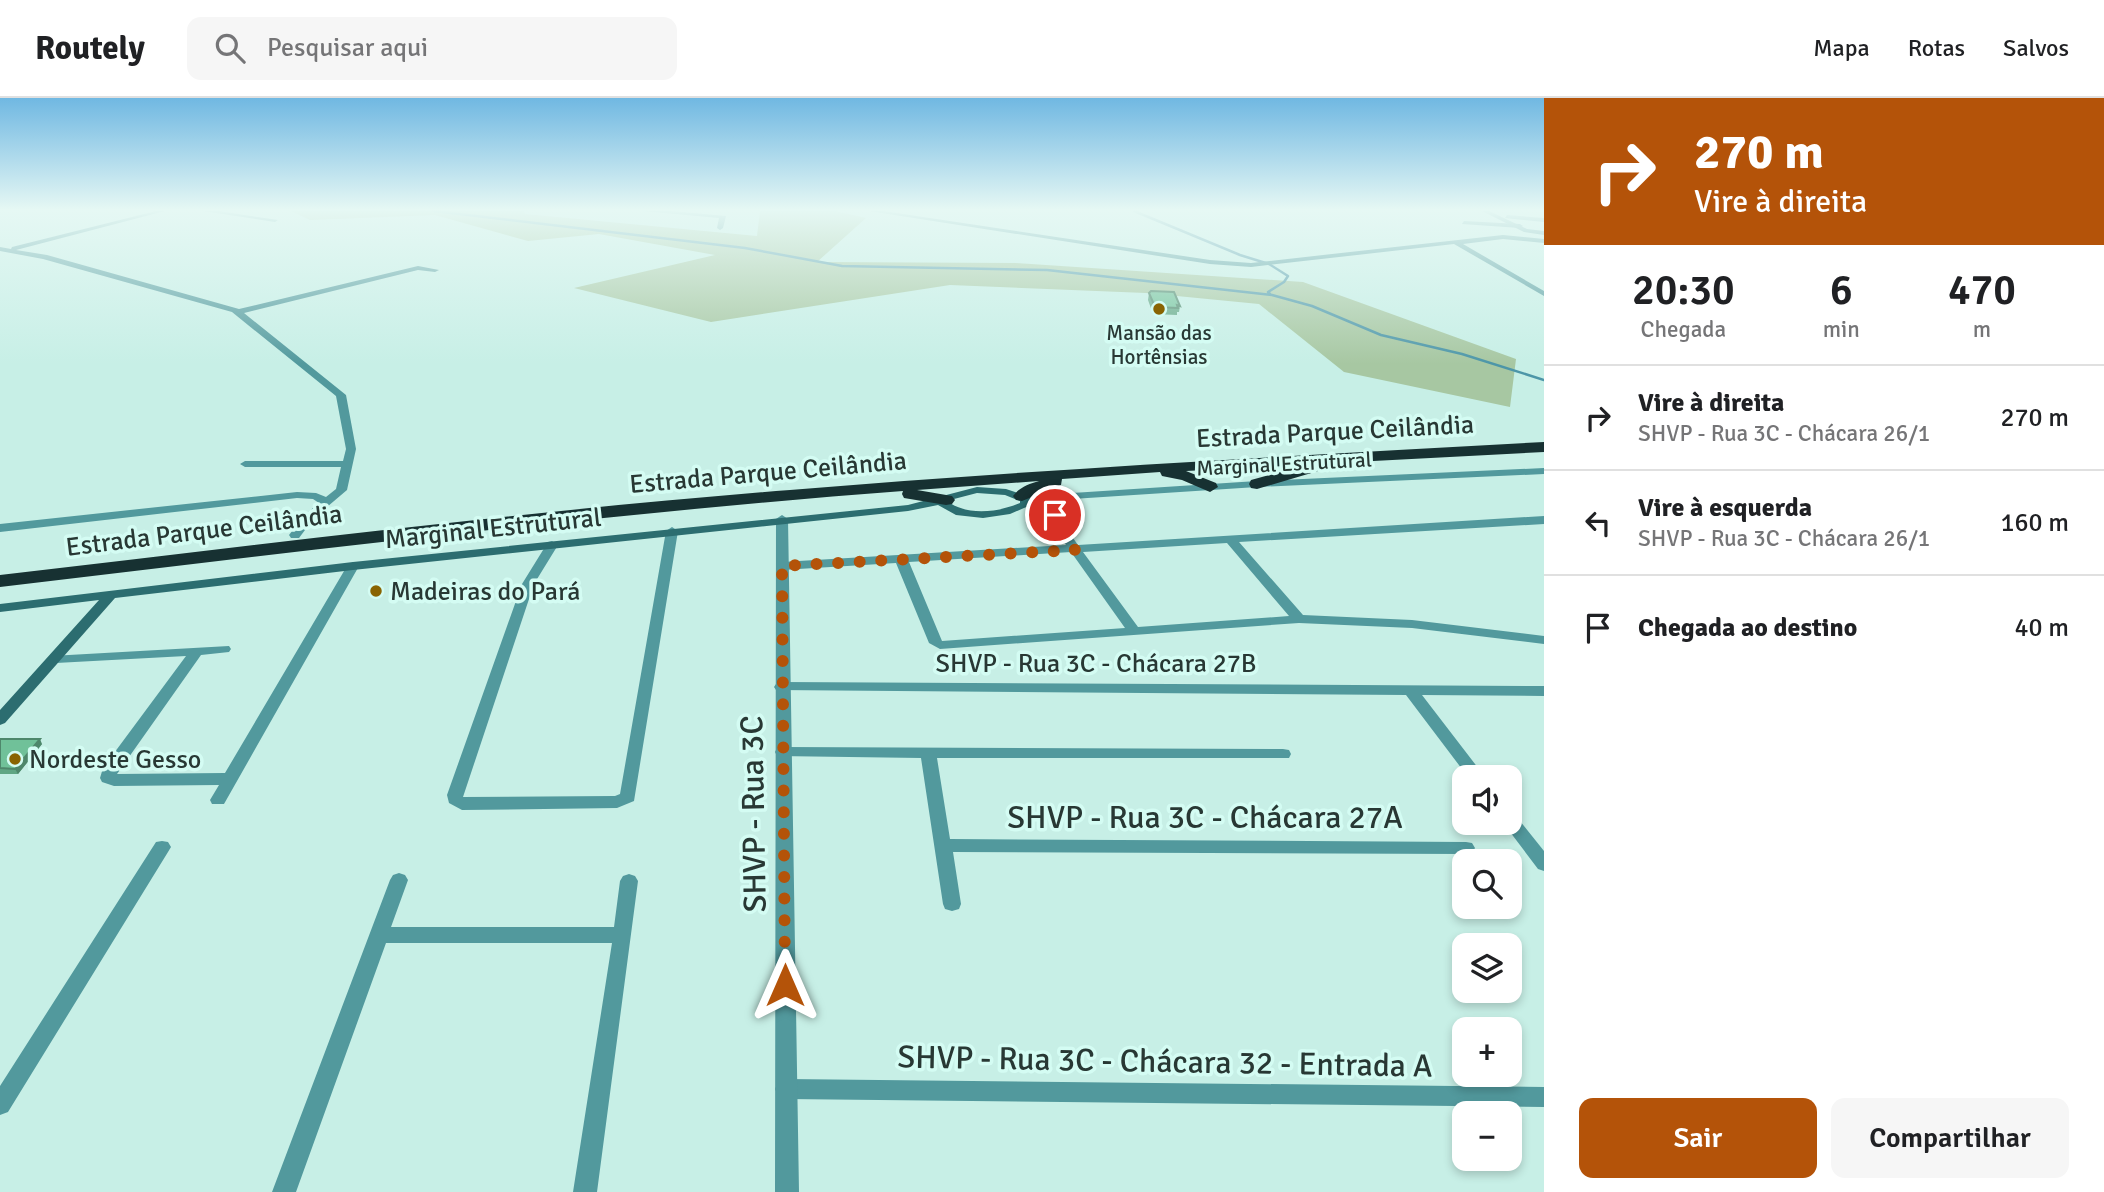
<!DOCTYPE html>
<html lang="pt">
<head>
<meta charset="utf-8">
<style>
	:root { --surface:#fff; --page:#f6f6f6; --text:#202124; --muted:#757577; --line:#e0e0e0; --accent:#b45309 }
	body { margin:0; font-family:Signika,sans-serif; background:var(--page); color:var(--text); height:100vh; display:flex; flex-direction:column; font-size:26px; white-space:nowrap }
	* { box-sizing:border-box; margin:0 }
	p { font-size:23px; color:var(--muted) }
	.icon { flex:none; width:38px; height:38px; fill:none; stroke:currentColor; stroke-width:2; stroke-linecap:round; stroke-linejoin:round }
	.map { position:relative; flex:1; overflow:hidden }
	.sheet { display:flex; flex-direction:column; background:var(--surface); width:560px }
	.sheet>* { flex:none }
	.banner { background:#b45309; color:#fff; overflow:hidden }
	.controls { position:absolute; left:1452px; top:667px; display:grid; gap:14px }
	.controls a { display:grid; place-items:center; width:70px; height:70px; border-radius:14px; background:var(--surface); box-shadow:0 4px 10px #0003; font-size:35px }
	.pin { position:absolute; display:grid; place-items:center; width:60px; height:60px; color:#fff; margin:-30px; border:4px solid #fff; border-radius:50%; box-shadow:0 2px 7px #0007 }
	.me { position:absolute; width:77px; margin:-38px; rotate:0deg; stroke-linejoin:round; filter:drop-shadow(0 0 5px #0008) }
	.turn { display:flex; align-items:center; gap:24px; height:147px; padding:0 35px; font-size:32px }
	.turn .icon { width:91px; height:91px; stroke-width:2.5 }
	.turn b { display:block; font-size:49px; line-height:60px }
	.eta { display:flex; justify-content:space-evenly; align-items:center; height:119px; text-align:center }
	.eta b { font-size:42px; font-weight:600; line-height:49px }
	.action { display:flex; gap:14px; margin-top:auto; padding:14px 35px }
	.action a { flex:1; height:80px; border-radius:14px; background:var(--accent); color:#fff; font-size:28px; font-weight:600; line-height:80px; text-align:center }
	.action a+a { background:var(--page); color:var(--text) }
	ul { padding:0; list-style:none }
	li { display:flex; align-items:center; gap:21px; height:105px; padding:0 35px; border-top:2px solid var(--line) }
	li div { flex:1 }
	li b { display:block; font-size:26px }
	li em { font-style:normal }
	header { display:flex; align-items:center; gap:42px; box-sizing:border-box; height:98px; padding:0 35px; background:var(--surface); border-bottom:2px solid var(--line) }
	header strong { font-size:33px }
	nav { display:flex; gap:38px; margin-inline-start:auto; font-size:24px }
	.search { width:490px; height:63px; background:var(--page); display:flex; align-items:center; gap:18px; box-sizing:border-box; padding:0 24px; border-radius:14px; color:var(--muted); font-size:26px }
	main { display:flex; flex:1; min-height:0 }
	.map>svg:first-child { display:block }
	.green { fill:#a7c7a2 }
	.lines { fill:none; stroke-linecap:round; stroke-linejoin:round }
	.stream { stroke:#4d96a8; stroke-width:2.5 }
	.minor { fill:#52999d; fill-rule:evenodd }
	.tertiary { fill:#52999d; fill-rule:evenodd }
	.secondary { fill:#2c6d70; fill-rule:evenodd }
	.motorway { fill:#173132; fill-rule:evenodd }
	.wall { fill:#60a684 }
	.shaded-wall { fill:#4e876b }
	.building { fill:#70c199; stroke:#4e876b; stroke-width:2 }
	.route { stroke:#b45309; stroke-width:12; stroke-dasharray:0 21.6 }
	.poi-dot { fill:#896402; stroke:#d4fcf3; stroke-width:2.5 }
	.labels { text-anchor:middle; stroke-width:7; stroke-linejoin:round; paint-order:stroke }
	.far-poi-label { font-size:21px; fill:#283834; stroke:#d4fcf3 }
	.far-street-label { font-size:21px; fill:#283834; stroke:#d4fcf3 }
	.street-label { font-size:26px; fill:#283834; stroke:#d4fcf3 }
	.poi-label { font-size:26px; fill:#283834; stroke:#d4fcf3; text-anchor:start }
	.near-street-label { font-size:32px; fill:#283834; stroke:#d4fcf3 }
</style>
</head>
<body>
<header>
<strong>Routely</strong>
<div class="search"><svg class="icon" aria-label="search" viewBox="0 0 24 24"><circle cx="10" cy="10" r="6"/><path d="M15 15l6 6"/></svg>Pesquisar aqui</div>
<nav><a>Mapa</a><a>Rotas</a><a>Salvos</a></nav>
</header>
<main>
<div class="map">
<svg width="1544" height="1094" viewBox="0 0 1544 1094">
	<rect width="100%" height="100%" fill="#c7efe6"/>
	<path class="green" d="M291,113h233l1,3 232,22 3,-25h75l31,7 -49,44 199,1 287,19 213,77 -6,48 -166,-35 -85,-68 -113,-11 -196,-8 -239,37 -137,-34 141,-33 -116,-21 -71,7 -93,-26 -125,5z"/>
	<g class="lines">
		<path class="stream" d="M434,113l311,37 97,18 205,4 225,25 40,11 69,29 81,19 82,26
			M1134,113l106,44 29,9 19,12 -4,6 -16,10 3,3"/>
		<path class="minor" d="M156,113h9l-149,39 31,5 192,54 179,-43 21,4 -4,2 -17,-2 -174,43 102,82 10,54 -9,41 -33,28 -15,20h-8l-2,-3 17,-21 13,-11 -6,-4 -16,-1 -297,34v-8l297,-32 19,1 10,4 10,-8 5,-22h-96l-5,-3 5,-3h98l3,-12 -10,-53 -104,-84 -189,-53 -43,-8v-4l11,2 1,-2z
			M203,113h15l60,9 -3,2z
			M643,113h27l56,5 -3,12 -3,2 -3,-2 2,-10z
			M869,113h14l327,49 41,3 252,-28 41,4v4l-41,-4 -40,5 81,47v5l-90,-52 -203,23 -41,-3z
			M1507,117l37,3v4l-39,-4z
			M1464,123l56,3 3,2 -3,2 -58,-4z
			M1045,397l4,1 12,19 -1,5 18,25 466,-29v8l-305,18 64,73 109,5 132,16v8l-132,-16 -113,-5 -359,26 -11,-6 -33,-80 -114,7 -6,-4 6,-4 284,-17 -18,-25 1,-5 -10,-17zM1227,445l62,73 -151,11 -55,-75zM1071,454l54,76 -183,13 -33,-79z
			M672,429l6,4 -44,270 -17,7 -155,2 -13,-7 -2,-8 75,-211 26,-42 4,-1 6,4 -24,39 -71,213 152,-1 5,-2 46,-263z
			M353,464l6,4 -135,238h-12l-2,-4 9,-15 -105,1 -12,-4 -2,-4 3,-10 83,-112 -130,7 -7,-4 2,-3 178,-10 2,3 -2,3 -28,3 -84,119 108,-1 122,-207z
			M781,584l763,4v10l-122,-1 63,82h-17l-62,-82 -630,-5 -2,-3 2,-3z
			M783,649l500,2 6,1 2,4 -2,4h-352l13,81 516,3 6,1 3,5 -3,5 -6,1 -513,-2 8,52 -2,5 -7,2 -7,-2 -2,-5 -22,-146 -144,-2 -2,-4 2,-4z
			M1510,716l6,2 28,35v20l-6,-2 -34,-45 -1,-2h7z
			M162,743l6,1 3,5 -3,5 -160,260 -8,3v-29l156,-244z
			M399,775l6,2 3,5 -17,47h223l6,-46 3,-5 6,-2 6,2 3,5 -41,311h-24l39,-249h-226l-90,249h-24l118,-312 3,-5z
			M786,981l758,8v20l-758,-8 -8,-3 -3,-7 3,-7z"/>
		<path class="tertiary" d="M1482,113h7l38,18 17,2v4l-20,-3z
			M1544,370v6l-287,13 -231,15 -6,-3 6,-3 231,-15z
			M782,417l6,4 11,673h-24l1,-673z"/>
		<path class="secondary" d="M977,389l29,2 24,8 1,8 -21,9 -27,4 -27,-3 -18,-10 -30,6 -555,59 -238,28 -110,125 -5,2v-15l99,-110 -99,12v-8l353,-42 555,-57zM977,395l28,2 15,6v2c-21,9 -50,13 -70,0l4,-4z"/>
		<path class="motorway" d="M1544,344v10l-228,12 4,4 -2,3 -61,18 -6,-1 -2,-4 2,-4 55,-15 -120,6 30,12 2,4 -8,5 -28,-12 -20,-4 -2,-4 -98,7 -1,6 -39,16 -6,-1 -3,-4c7,-9 16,-12 26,-15l-122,9 35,6 3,4 -3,4 -6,1 -42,-7 -2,-4 1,-3c-302,23 -602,60 -903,96v-12c263,-31 526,-64 790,-85 251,-21 502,-34 754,-48z"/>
	</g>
	<path class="wall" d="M1149,195l31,13 -1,6h-2v3l-24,-1 -5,-14z
		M0,641l42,5 -24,30h-18z"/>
	<path class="shaded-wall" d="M40,641l2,5 -24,30 -3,-5z"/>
	<path class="building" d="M1151,193l23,1 6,14 -3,-1 1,3 -23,-1 -6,-14z
		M0,641h40l-25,30 -15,-1z"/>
	<linearGradient id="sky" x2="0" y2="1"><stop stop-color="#70b8e2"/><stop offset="0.42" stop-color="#e6f8f4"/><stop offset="1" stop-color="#e6f8f4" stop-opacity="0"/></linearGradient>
	<rect width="1544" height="266" fill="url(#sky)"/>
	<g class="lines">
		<path class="route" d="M785,887l-3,-419 293,-16 -20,-30v-5"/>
	</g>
	<g class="poi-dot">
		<circle cx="1159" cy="211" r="7"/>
		<circle cx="376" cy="493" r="7"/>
		<circle cx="15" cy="661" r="7"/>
	</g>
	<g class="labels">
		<g class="far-poi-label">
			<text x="1159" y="242">Mansão das<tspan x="1159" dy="24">Hortênsias</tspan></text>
		</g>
		<g class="far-street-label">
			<text transform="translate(1284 366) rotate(-3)" y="7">Marginal Estrutural</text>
		</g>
		<g class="street-label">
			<text transform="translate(1335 333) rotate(-3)" y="9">Estrada Parque Ceilândia</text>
			<text transform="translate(768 374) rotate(-5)" y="9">Estrada Parque Ceilândia</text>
			<text transform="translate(493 430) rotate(-6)" y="9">Marginal Estrutural</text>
			<text transform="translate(204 432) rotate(-7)" y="9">Estrada Parque Ceilândia</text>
			<text x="1096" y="574">SHVP - Rua 3C - Chácara 27B</text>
		</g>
		<g class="poi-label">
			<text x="390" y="502">Madeiras do Pará</text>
			<text x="29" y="670">Nordeste Gesso</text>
		</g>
		<g class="near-street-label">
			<text transform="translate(753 716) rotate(-91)" y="11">SHVP - Rua 3C</text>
			<text x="1205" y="730">SHVP - Rua 3C - Chácara 27A</text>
			<text transform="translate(1165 963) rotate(1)" y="11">SHVP - Rua 3C - Chácara 32 - Entrada A</text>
		</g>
	</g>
</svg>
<div class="controls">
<a><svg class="icon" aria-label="sound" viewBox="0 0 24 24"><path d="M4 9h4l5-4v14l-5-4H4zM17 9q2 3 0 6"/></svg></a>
<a><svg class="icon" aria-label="search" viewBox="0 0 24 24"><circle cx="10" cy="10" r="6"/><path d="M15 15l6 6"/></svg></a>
<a><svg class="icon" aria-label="layers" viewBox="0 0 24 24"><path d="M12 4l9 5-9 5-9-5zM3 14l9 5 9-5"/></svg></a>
<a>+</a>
<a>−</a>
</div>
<div class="pin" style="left:1055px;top:417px;background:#d93025"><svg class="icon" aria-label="arrive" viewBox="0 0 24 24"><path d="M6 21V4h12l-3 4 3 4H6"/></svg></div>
<svg class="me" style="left:785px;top:887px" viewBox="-20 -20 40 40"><path d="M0-17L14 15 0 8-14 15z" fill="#b45309" stroke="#fff" stroke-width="4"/></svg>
</div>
<section class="sheet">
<div class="banner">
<div class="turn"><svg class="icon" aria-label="right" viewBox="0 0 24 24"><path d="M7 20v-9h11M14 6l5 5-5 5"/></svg><div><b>270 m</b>Vire à direita</div></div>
</div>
<div class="eta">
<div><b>20:30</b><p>Chegada</p></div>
<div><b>6</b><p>min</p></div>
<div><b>470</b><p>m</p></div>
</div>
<ul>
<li><svg class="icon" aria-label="right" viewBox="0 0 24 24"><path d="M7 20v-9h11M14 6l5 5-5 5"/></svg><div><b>Vire à direita</b><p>SHVP - Rua 3C - Chácara 26/1</p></div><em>270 m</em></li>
<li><svg class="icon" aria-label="left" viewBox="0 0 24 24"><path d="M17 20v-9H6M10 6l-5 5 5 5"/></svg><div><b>Vire à esquerda</b><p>SHVP - Rua 3C - Chácara 26/1</p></div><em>160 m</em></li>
<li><svg class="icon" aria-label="arrive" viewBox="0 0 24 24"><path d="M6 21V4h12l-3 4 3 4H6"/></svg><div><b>Chegada ao destino</b></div><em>40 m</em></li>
</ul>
<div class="action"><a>Sair</a><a>Compartilhar</a></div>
</section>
</main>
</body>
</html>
